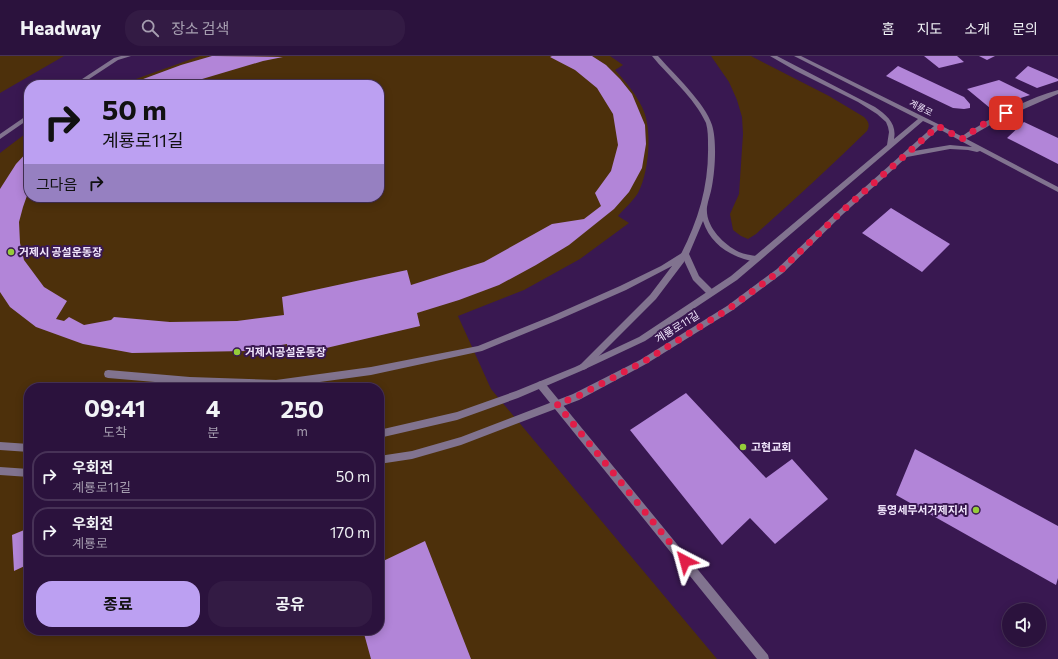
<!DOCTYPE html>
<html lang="ko">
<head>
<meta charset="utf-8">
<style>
	:root { --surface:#2b123d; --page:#331b44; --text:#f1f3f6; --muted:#a69eb0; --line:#473257; --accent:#bca0f2 }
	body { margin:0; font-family:Commissioner,"Noto Sans KR",sans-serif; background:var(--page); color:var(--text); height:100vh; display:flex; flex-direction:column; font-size:15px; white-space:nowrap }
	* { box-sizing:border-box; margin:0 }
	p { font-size:13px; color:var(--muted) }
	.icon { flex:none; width:22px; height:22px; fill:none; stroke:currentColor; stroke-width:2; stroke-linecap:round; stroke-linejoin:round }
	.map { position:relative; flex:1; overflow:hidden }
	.drawer { position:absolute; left:24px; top:327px; width:360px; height:252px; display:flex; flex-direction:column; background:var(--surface); border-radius:16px; box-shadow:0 2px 10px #0003,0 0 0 1px var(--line) }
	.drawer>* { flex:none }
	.guide { position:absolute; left:24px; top:24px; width:360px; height:122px; border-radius:16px; box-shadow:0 2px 10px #0003,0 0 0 1px var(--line); background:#bca0f2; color:#111; overflow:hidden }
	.tools { position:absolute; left:1002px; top:547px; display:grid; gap:8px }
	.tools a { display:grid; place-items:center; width:44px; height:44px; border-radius:50%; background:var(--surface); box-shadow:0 2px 10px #0003,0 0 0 1px var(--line); font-size:20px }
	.pin { position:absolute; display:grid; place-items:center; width:34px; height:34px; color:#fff; margin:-17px; border-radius:8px; box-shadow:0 2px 6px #0006 }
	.me { position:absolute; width:44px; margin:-22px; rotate:321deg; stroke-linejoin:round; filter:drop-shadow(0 0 3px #0008) }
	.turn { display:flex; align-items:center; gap:14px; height:84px; padding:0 12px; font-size:18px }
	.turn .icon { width:52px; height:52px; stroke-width:2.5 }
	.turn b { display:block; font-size:28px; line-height:34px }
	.then { display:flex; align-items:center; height:38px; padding:0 12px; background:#0003; gap:8px; font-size:15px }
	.eta { display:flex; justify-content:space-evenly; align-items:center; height:68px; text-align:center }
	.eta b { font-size:24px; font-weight:700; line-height:28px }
	.primary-button { display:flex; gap:8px; margin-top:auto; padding:8px 12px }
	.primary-button a { flex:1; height:46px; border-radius:16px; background:var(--accent); color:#111; font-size:16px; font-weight:700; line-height:46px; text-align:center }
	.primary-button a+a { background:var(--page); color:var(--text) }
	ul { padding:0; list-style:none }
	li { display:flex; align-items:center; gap:12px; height:50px; margin:0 8px 6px; padding:0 4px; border:2px solid var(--line); border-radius:16px }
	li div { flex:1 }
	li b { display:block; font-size:15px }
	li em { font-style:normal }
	header { display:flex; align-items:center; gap:24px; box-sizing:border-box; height:56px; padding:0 20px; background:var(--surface); border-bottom:1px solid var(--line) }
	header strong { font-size:19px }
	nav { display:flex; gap:22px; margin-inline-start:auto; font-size:14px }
	.search { width:280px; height:36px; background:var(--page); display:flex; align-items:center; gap:10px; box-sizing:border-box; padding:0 14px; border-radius:16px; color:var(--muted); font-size:15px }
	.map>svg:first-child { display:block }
	.green { fill:#4d300b; fill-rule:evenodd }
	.building { fill:#b285d8 }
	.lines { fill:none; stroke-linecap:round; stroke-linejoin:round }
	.service { fill:#81738f; fill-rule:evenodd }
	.minor { fill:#81738f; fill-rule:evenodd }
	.tertiary { fill:#81738f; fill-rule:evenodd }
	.route { stroke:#e11d48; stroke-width:7; stroke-dasharray:0 12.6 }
	.poi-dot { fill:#95cc3a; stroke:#391851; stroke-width:1.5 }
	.labels { text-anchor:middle; stroke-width:4; stroke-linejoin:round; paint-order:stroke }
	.far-street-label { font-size:9px; fill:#f1e6fc; stroke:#391851 }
	.poi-label { font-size:11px; font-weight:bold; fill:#f1e6fc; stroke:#391851; text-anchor:start }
	.street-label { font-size:11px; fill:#f1e6fc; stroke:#391851 }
</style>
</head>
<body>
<header>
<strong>Headway</strong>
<div class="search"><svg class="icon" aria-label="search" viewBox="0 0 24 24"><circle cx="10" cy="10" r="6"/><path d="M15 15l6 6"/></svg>장소 검색</div>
<nav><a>홈</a><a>지도</a><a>소개</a><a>문의</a></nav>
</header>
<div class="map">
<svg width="1058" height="603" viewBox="0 0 1058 603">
	<rect width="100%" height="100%" fill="#391851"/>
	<path class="green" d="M0,0h64l-64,37z
		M200,0h410l13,9 -8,5c11,12 20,23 27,37 11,21 7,65 -4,86 -5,8 -14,16 -20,23l11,7 -49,36 -56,31 -66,26 33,73 226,270h-717v-506l29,-22v66h350v-112h-260zM29,332h350v242h-350z
		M711,0h40l78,40 35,21c5,5 6,8 3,14 -36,35 -73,69 -111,103l-8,5 -7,-3 -8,-6 -3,-16 9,-20 4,-60 -1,-17 -5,-17 -8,-18z"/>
	<path class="building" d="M212,0l71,1 -20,4 -81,24h-55l54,-20z
		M552,0h40l14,9 14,14 12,15 13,31 1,19 -4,24 -13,24 -15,17 -45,36 -33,20 -37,20 -40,15 -42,13 3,13 -132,31 -1,-13 -40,7 -115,2 -49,-9 -47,-17 -26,-20 -10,-15v-103l16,-25 13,-14v40l-6,17 -4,15 1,21 4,17 20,27 23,14 -11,18 8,2 5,-4 15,8 27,-5 3,-3 56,5 67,-1 47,-6 -2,-18 125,-27 4,15 73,-23 68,-38 32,-5 17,-13 -6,-13 16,-22 7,-26 -5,-31 -16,-26 -22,-18 -25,-13z
		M924,0h33l7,6 -25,6z
		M979,0h16l-8,4z
		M898,10l66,31 6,7v4l-6,1 -11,-1 -67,-32z
		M1028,10l30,13v2l-21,7 -22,-10z
		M999,24l31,15 -40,13 -23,-19z
		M1024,66l34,16v26l-51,-26z
		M891,152l59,36 -28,28 -60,-39z
		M686,337l80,85 26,-19 36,40 -53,45 -25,-26 -28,27 -92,-115z
		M915,393l143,77v52l-2,7 -160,-90z
		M29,472v36l-15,7 -2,-36z
		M425,485l46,118h-100l-8,-29h16v-67z"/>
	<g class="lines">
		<path class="service" d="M685,195l3,1 1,2 -5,4v4l-28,37 -70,70 -3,1 -3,-1 -1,-2 1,-2 70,-70 22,-29 -46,24 -68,30 -76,31 -111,24 -95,13 -86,-3 -82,-7 -3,-1 -1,-3 1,-3 3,-1 82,7 86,3 95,-13 107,-21 74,-30 68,-30 41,-20z"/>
		<path class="minor" d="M121,0h10l-13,4 -38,25h-7l41,-27z
			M652,0h6c15,17 48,48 54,69 5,16 3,45 0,61 -1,7 -4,14 -5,21 -2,19 16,37 32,45 7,3 14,3 21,5l1,2 -4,3c-24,-4 -46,-16 -54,-41l-14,33 10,22 15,15 1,2 -4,3 -3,-1 -15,-15 -12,-26c18,-35 28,-70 27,-109 0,-7 0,-15 -2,-22 -12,-26 -36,-45 -54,-67z
			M1058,34v4l-59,26 -35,20h-4l-1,-1c5,-5 12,-9 18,-12 25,-15 53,-29 81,-37z
			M29,58v5l-29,20v-5z
			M541,325l3,1 224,273 1,4h-12l-219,-271 -1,-3 1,-3z"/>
		<path class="tertiary" d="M770,0h7l98,51c12,8 22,17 19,32l24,-20 -124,-63h7l139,69 118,62v5l-78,-41 -3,1 -9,-2 -18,-1 -43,8 -65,58 -59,58 -50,37 -87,54 -67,36 -118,45 -49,14 -33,5v-8l33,-5 49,-14 112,-43 67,-34 87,-54 50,-37 61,-58 96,-85 -11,-5 -186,159 -92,61 -64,30 -63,27 -61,22 -78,18v-8l78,-18 59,-21 59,-24 64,-30 92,-61 156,-131 2,-13 -1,-5 -2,-5 -9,-8 -19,-12 -62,-31zM939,73l33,18 -22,-2 -36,6z
			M0,386l29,2v8l-29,-2z
			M0,411l29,2v8l-29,-2z"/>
	</g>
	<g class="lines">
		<path class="route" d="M685,505l-128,-157 19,-7 67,-35 87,-54 50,-37 60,-58 98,-87 24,13 20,-14 24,-12"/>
	</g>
	<g class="poi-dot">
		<circle cx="11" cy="196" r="4"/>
		<circle cx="237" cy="296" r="4"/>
		<circle cx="743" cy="391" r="4"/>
		<circle cx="976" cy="454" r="4"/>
	</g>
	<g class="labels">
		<g class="far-street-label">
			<text transform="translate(921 52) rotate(27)" y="3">계룡로</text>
		</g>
		<g class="poi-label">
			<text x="19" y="200">거제시 공설운동장</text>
			<text x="245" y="300">거제시공설운동장</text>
			<text x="751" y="395">고현교회</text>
			<text x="968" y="458" text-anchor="end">통영세무서거제지서</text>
		</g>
		<g class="street-label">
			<text transform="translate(677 271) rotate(-32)" y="4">계룡로11길</text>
		</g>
	</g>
</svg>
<div class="tools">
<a><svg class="icon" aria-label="sound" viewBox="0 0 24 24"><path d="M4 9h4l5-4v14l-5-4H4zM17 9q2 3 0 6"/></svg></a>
</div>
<div class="pin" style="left:1006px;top:57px;background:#d93025"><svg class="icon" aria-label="arrive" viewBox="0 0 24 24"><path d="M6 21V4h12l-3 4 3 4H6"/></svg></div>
<svg class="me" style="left:685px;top:505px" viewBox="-20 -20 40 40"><path d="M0-17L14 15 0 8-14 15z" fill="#e11d48" stroke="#fff" stroke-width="4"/></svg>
<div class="guide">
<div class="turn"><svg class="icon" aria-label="right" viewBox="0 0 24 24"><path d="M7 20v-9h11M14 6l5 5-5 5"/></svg><div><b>50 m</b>계룡로11길</div></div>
<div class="then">그다음<svg class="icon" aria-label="right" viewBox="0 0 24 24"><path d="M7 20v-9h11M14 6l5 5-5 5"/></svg></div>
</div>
<section class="drawer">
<div class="eta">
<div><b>09:41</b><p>도착</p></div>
<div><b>4</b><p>분</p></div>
<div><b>250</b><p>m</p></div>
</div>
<ul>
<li><svg class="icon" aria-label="right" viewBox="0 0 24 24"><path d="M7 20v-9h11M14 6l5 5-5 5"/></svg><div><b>우회전</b><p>계룡로11길</p></div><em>50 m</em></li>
<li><svg class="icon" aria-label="right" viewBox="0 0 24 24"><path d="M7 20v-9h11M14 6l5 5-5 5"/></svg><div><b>우회전</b><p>계룡로</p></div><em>170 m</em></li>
</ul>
<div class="primary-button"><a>종료</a><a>공유</a></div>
</section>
</div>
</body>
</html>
